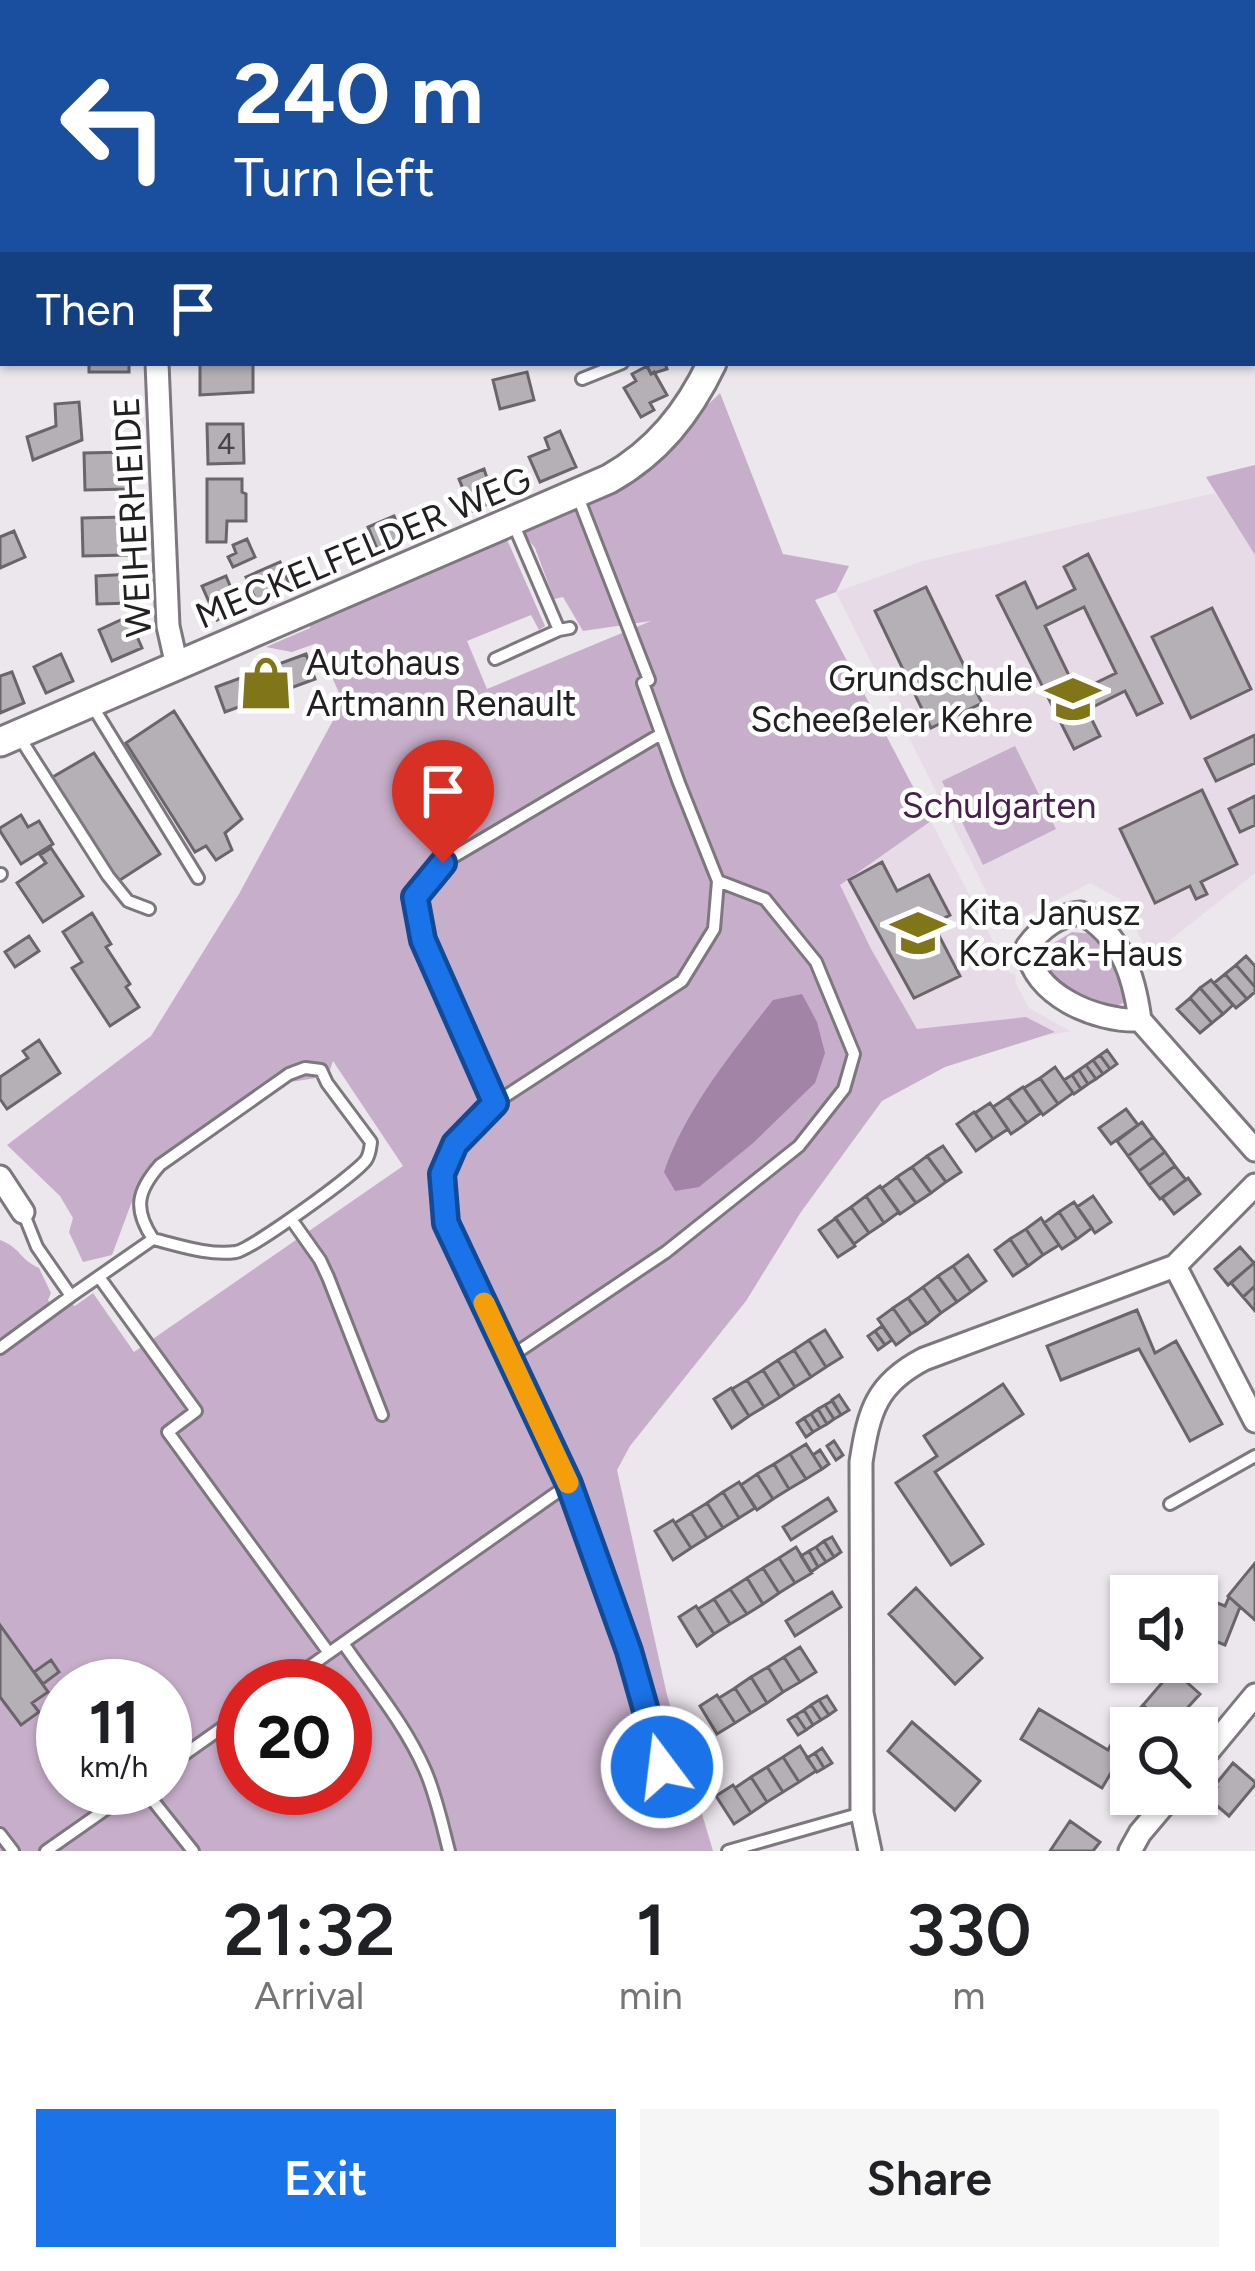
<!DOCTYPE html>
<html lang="en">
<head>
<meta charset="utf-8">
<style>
	:root { --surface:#fff; --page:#f6f6f6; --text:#202124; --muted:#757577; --accent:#1a73e8 }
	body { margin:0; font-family:Figtree,sans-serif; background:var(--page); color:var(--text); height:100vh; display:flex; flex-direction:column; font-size:45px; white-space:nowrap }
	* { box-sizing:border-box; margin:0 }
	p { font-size:39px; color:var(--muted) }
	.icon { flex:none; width:66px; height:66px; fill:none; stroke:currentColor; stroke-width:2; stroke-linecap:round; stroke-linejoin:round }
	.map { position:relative; height:1851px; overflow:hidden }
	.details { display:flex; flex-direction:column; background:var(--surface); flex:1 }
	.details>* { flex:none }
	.top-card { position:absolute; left:0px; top:0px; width:1257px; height:366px; box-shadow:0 3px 9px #0004; background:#1a4fa0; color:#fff; overflow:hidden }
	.fabs { position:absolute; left:1110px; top:1575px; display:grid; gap:24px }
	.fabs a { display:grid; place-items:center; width:108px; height:108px; border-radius:0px; background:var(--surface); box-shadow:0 3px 9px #0004; font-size:60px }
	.speed { position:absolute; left:36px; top:1659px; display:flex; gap:24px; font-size:60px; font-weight:700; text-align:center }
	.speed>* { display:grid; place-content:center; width:156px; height:156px; border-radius:50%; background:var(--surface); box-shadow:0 3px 9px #0004; line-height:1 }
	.speed small { font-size:30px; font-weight:400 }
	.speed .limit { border:18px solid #d22; background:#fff; color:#111 }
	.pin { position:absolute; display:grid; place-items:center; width:102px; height:102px; color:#fff; margin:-123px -51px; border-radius:50% 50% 50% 0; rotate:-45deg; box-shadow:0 0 12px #0007 }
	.pin .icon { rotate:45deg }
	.me { position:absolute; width:132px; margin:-66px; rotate:345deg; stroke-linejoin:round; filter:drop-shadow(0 0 9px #0008) }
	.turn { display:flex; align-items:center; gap:42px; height:252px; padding:0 36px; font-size:54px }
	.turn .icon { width:156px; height:156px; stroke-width:2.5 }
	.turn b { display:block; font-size:84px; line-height:102px }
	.then { display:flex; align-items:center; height:114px; padding:0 36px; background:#0003; gap:24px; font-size:45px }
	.eta { display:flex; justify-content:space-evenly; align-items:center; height:204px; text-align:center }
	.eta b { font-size:72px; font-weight:600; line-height:84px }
	.primary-button { display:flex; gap:24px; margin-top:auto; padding:24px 36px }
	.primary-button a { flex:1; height:138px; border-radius:0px; background:var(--accent); color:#fff; font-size:48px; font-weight:600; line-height:138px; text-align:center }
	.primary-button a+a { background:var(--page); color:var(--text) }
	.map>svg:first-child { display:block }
	.built { fill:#e7dbe8 }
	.green { fill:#c7aeca; fill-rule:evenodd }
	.water { fill:#a284a6 }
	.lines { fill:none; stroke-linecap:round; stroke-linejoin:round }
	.stream { stroke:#a284a6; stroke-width:6 }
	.building { fill:#b5afb6; stroke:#6b656b; stroke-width:3; fill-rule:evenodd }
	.service-casing { stroke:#7d787e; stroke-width:16 }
	.minor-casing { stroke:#7d787e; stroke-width:27 }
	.secondary-casing { stroke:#7d787e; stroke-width:33 }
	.service { stroke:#fff; stroke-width:10 }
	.minor { stroke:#fff; stroke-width:21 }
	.secondary { stroke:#fff; stroke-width:27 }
	.route-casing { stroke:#114b97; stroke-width:30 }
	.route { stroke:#1a73e8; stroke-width:21 }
	.slow { stroke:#f59e0b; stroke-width:21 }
	.labels { text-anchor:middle; stroke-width:9; stroke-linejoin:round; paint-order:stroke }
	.number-label { font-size:30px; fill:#474447 }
	.street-label { font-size:36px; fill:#222022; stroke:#fff }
	.poi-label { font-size:36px; fill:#222022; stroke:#fff; text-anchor:start }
	.park-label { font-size:36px; fill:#48204e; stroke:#fff }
</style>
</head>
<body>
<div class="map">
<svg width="1255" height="1851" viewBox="0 0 1255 1851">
	<rect width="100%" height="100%" fill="#ece6ed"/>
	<path class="built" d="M1215,493l40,62v318l-105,83 -30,-57 -30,-16 -86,44 -168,-335 87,-31z
		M931,821l78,151 7,3 -1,7 14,26 41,23 -158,31 -85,-169z"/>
	<path class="green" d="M310,0h369l-3,3h-365z
		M720,393l63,161 66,12 -13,26 -21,8 116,221 -91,64 31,64 46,80 109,-12 29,15 -110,35 -63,34 -81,111 -55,89 -116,145 -13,24 50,225 46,156h-713v-611c21,8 19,19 39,28l12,25 -3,7 6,9 17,-5 4,2 18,-13 41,59 269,-186 -70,-105 -5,15 -49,8 -72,41 -58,45 -18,34 -19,51 -29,7 -14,-30 4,-14 -13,-22 -53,-51 144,-109 88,-142 104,-192 -26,-59 -25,9 -26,-5 44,-19 -2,-7 197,-86 40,91 -6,4 -8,-15 -64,26 20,48 164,-68 -68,10 -20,-34 -9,2 -19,-51 -16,-20 163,-98zM63,1686h102v102h-102zM243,1686h102v102h-102z
		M1255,465v90l-49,-78z
		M1015,746l41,83 -73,36 -41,-84z
		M1072,932l22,2 15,17 20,50 -16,6 -55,-23 -12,-18 8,-23z"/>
	<path class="water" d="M802,994l15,28 8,31 -10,30 -63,61 -53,43 -24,4 -11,-19c21,-62 69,-121 109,-172z"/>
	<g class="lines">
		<path class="stream" d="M320,3v-3"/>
	</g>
	<path class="building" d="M89,363h40v9h-40z
		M200,363h53v29l-53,3z
		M654,363h11l2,6 -16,5 -4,-8z
		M647,366l4,8 3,-2 13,23 -17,8 4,7 -13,7 -17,-29 12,-7 -4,-7z
		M527,372l7,28 -34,9 -7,-29z
		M79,402l3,38 -49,20 -6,-23 29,-11 -1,-22z
		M207,424h36l1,39 -36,1z
		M560,431l16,36 -36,15 -11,-25 20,-8 -4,-11z
		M129,452l1,37 -45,1 -1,-37z
		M484,469l3,9 5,-2 6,13 -5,2 4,9 -25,11 -13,-32z
		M207,479h35v13l4,2v27h-19l-1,21h-19z
		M394,516l10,24 -26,11 -10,-24z
		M126,517l1,38 -44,1 -1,-38z
		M14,531l11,26 -25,11v-31z
		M247,539l8,18 -22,10 -5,-10 8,-4 -3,-8z
		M1088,554l74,149 -25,12 -12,-24 -38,19 13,26 -26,13 -77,-153 28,-14 12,26 38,-19 -11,-22zM1084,607l32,66 -39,19 -32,-66z
		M280,562l11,26 -34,15 -11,-26z
		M132,574l1,29 -36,1 -1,-28z
		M226,576l14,34 -23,10 -15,-34z
		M926,587l56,116 -51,25 -56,-117z
		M1212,608l39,81 -60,29 -39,-81z
		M138,612l8,18 -10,4 6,14 -30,13 -13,-31z
		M61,654l12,27 -27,12 -12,-26z
		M306,654l9,25 -90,33 -9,-25z
		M12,672l12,31 -24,10v-37z
		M174,711l68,108 -17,14 7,17 -16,10 -10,-14 -11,6 -69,-109z
		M1255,735v28l-39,18 -11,-22z
		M94,753l66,101 -43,28 -66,-104z
		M1202,790l35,74 -36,18 6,12 -11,5 -6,-13 -35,17 -35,-74z
		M1255,796v29l-15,7 -11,-23z
		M21,815l7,12 11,-6 14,23 -32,20 -21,-33v-3z
		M51,848l32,48 -40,26 -26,-39 29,-20 -6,-8z
		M882,862l15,29 32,-16 21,40 -17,9 27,52 -46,22 -65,-118z
		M92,913l19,31 -5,3 24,37 -4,3 13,20 -29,19 -38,-58 10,-6 -19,-30z
		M29,936l10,15 -24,16 -10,-15z
		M1246,956l9,10v21l-19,-22z
		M1236,965l19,22v5l-8,7 -22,-25z
		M1225,974l22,25 -11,9 -22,-25z
		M1211,980l22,25 -10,9 -23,-26z
		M1200,988l23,26 -11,9 -22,-25z
		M1190,998l22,25 -12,10 -23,-24z
		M39,1040l21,33 -53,36 -7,-10v-22l28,-19 -5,-7z
		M1107,1050l10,14 -7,5 -10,-14z
		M1100,1055l10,14 -7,5 -10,-14z
		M1093,1060l10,14 -7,5 -10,-14z
		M1086,1065l10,14 -8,5 -9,-14z
		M1055,1067l18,26 -15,11 -18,-26z
		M1079,1070l9,14 -7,5 -9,-14z
		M1072,1075l9,14 -7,5 -10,-14z
		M1040,1078l18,26 -15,11 -19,-27z
		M1023,1087l18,26 -14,10 -19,-26z
		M1008,1097l19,26 -16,11 -18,-27z
		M990,1103l18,26 -15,10 -18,-26z
		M1126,1109l12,16 -27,19 -12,-16z
		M974,1112l19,27 -17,12 -19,-27z
		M1142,1122l11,15 -25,19 -11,-15z
		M1153,1137l12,15 -26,19 -11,-15z
		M943,1146l18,26 -15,10 -19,-26z
		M1165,1152l10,14 -26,19 -10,-14z
		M927,1156l19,26 -15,11 -19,-26z
		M1175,1166l11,14 -26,19 -11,-14z
		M912,1167l19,26 -15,10 -19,-26z
		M897,1177l19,26 -16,11 -18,-26z
		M1188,1178l12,16 -26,20 -12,-16z
		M880,1186l19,26 -15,11 -18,-27z
		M866,1196l18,27 -15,10 -18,-26z
		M1093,1196l18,26 -16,11 -18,-26z
		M1074,1202l18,26 -15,11 -18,-27z
		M851,1207l18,26 -15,11 -19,-26z
		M1059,1212l18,27 -15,10 -18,-26z
		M836,1218l19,28 -17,11 -19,-27z
		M1041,1218l18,27 -16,10 -17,-26z
		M1026,1229l17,26 -15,11 -18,-27z
		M1010,1239l18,27 -15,10 -18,-26z
		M1240,1247l14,16 -26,22 -13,-16z
		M968,1255l18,26 -15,11 -18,-26z
		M1255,1262v24l-12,11 -12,-14z
		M953,1266l18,26 -14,10 -19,-26z
		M938,1276l19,26 -16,11 -18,-26z
		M1255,1286v25l-12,-14z
		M923,1287l18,26 -14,11 -19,-26z
		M908,1298l19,26 -16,10 -18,-26z
		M893,1308l18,26 -15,11 -18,-26z
		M1137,1310l18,43 21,-12 46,83 -32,17 -51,-92 -78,31 -14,-34z
		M882,1326l10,14 -7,5 -10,-14z
		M825,1330l17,27 -16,10 -17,-27z
		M875,1331l10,14 -7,5 -10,-14z
		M809,1340l17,27 -15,10 -17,-27z
		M794,1350l17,27 -16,10 -17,-27z
		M778,1360l17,27 -15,10 -17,-27z
		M763,1370l17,27 -16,10 -17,-27z
		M747,1380l17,27 -15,9 -17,-27z
		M1003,1384l20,30 -88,58 48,72 -32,21 -55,-82 41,-27 -13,-20z
		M731,1388l18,28 -17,12 -18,-29z
		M839,1395l10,15 -8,5 -9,-15z
		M832,1401l9,14 -7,4 -9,-14z
		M825,1405l9,14 -7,5 -9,-15z
		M818,1409l9,15 -7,4 -9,-14z
		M811,1414l9,14 -7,4 -9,-14z
		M804,1418l9,14 -7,5 -9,-14z
		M834,1441l9,14 -7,5 -9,-14z
		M806,1444l16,25 -16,10 -16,-25z
		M820,1450l9,14 -7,5 -9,-14z
		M790,1454l16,25 -17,10 -15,-25z
		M774,1464l15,25 -16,10 -16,-25z
		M757,1474l16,25 -16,11 -16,-25z
		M739,1482l16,26 -16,10 -16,-26z
		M723,1492l16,26 -16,10 -16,-25z
		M828,1498l8,13 -45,29 -8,-13z
		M707,1503l16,25 -16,10 -16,-25z
		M691,1513l16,25 -16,10 -16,-25z
		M673,1520l18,28 -18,12 -18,-29z
		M832,1537l9,15 -7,5 -10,-16z
		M824,1541l10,16 -8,5 -10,-15z
		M796,1547l16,26 -17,10 -16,-25z
		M816,1547l10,15 -8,5 -9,-16z
		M809,1551l9,16 -7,5 -10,-16z
		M779,1558l16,25 -16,10 -16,-25z
		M1255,1563v57l-27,-24z
		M763,1568l16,25 -16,11 -16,-26z
		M1151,1577l74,29 4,-9 11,10 -15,38 -28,-11v-38h-53z
		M747,1578l16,26 -16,10 -17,-25z
		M916,1588l66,70 -27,26 -66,-70z
		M730,1589l17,25 -17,10 -16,-25z
		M832,1592l9,15 -46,29 -9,-15z
		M714,1599l16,25 -16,10 -16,-25z
		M696,1606l18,28 -17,12 -18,-29z
		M0,1625l48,67 -16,11 7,9 -18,13 -21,-28z
		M800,1647l16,25 -16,10 -16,-25z
		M784,1657l16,25 -17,10 -15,-25z
		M51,1660l8,12 -16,12 -9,-12z
		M768,1667l15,25 -16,11 -16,-26z
		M1173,1670l27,24 -31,34 -26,-23z
		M751,1677l16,26 -16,10 -16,-25z
		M735,1688l16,25 -16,10 -16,-25z
		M717,1695l18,28 -18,11 -17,-28z
		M827,1696l9,14 -7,5 -10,-15z
		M819,1700l10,15 -8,5 -10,-15z
		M811,1705l10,15 -8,5 -9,-15z
		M1143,1705l26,23h-38v29l-19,-16z
		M1039,1709l69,41 5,-9 11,10 -22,37 -81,-49z
		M804,1710l9,15 -7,5 -10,-15z
		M796,1715l10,15 -8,5 -10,-15z
		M912,1722l68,59 -25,29 -67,-59z
		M800,1746l16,25 -17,11 -16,-25z
		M822,1748l10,15 -8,5 -9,-15z
		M815,1753l9,15 -7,4 -10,-14z
		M783,1757l16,25 -16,10 -16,-25z
		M1233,1763l22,19v3l-26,31 -21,-18 9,-11 -2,-2z
		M767,1767l16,25 -16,10 -16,-25z
		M751,1777l16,25 -16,11 -16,-25z
		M733,1785l18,28 -17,11 -18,-28z
		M1070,1821l30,21 -7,9h-43z"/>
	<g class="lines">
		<defs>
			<path id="service" d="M582,379l40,-16
				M578,497l71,183 -6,3 36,100 39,98 -4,48 -32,52 -187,122 -40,41 -13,30 4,49 123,261 60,167 33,116
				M513,523l46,107
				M495,659l64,-29 11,-2
				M93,707l105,171
				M20,738l88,138 20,25 21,8
				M0,875l1,-1
				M495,1103l-72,-163 -8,-43 28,-34 218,-129
				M23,1212l14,35 34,49 82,-57c25,6 56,17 83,13 16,-3 120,-78 130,-92 4,-6 4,-11 5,-18l-44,-59 -6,-13 -16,-2 -16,6 -129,91c-23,26 -27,44 -7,74
				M291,1219l29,41 8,17 54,138
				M99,1277l97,134 -28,21 161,221
				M0,1348l71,-52
				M510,1357l156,-105 133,-106 45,-57 10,-35 -38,-92 -51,-63 -47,-18
				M1170,1504l85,-48
				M343,1643c28,41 62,81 82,127 11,25 17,54 24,81
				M282,1686l287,-202
				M165,1768l78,-55
				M143,1788l50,63
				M0,1834l13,17
				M46,1851l90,-63
				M728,1851l134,-38"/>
			<path id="minor" d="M147,0v3
				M0,226h3
				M157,363l11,263 9,40
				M1140,1020c-44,2 -108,-25 -113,-73 13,-18 31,-32 54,-34 40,22 53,62 59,107l115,130
				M0,1177l23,35
				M1175,1266l80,155
				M1197,1765l58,-70
				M870,1851l-8,-38 -1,-351c8,-51 15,-78 63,-103l251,-93 80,-81
				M1130,1851l10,-18 33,-39"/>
			<path id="secondary" d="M879,3l1,-3
				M0,742l609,-263c48,-27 79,-66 103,-116"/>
		</defs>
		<use href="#service" class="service-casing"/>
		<use href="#minor" class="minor-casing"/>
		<use href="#secondary" class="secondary-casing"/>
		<use href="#service" class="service"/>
		<use href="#minor" class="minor"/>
		<use href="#secondary" class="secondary"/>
	</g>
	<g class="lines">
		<defs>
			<path id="route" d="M443,863l-28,34 8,43 72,163 -40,41 -13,30 4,49 123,261 60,167 33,116"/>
		</defs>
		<use href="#route" class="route-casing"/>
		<use href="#route" class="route"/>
		<path class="slow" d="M484,1303l84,180"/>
	</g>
	<defs>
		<symbol id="shop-bare" viewBox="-9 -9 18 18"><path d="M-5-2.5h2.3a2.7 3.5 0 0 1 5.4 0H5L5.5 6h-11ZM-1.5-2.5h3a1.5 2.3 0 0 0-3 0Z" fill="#807519" stroke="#fff" stroke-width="2.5" paint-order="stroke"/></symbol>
		<symbol id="school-bare" viewBox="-9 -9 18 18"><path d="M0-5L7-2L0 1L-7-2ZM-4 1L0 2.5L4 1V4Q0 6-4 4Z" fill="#807519" stroke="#fff" stroke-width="2.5" paint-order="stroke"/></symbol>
	</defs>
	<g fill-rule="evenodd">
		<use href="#shop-bare" x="228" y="645" width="76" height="76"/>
		<use href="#school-bare" x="1035" y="661" width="76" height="76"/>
		<use href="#school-bare" x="880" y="895" width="76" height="76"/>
	</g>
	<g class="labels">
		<g class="number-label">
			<text x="226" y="454">4</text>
		</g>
		<g class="street-label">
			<text transform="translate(132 517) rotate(-93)" y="13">WEIHERHEIDE</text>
			<text transform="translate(363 547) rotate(-23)" y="13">MECKELFELDER WEG</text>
		</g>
		<g class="poi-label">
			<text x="306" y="675">Autohaus<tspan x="306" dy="41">Artmann Renault</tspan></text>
			<text x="1033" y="691" text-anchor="end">Grundschule<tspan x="1033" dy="41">Scheeßeler Kehre</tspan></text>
			<text x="958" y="925">Kita Janusz<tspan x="958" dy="41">Korczak-Haus</tspan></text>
		</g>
		<g class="park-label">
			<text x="999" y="818">Schulgarten</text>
		</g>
	</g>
</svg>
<div class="fabs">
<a><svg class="icon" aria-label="sound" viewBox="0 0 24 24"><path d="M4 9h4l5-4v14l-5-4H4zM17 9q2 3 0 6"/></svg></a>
<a><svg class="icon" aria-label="search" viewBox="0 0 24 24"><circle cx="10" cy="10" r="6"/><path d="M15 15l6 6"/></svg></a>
</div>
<div class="speed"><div>11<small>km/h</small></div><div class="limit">20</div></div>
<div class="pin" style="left:443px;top:863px;background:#d93025"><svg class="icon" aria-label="arrive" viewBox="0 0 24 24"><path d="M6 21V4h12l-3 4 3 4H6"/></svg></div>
<svg class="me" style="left:662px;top:1767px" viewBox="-20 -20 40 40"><circle r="17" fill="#1a73e8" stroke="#fff" stroke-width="3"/><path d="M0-11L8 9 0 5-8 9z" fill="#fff"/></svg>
<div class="top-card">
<div class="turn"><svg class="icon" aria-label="left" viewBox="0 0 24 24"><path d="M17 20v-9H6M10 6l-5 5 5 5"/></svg><div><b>240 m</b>Turn left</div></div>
<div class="then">Then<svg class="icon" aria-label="arrive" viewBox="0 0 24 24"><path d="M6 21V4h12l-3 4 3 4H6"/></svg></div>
</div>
</div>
<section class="details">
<div class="eta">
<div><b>21:32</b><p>Arrival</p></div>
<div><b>1</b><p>min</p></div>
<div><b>330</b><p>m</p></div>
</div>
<div class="primary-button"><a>Exit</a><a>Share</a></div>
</section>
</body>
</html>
